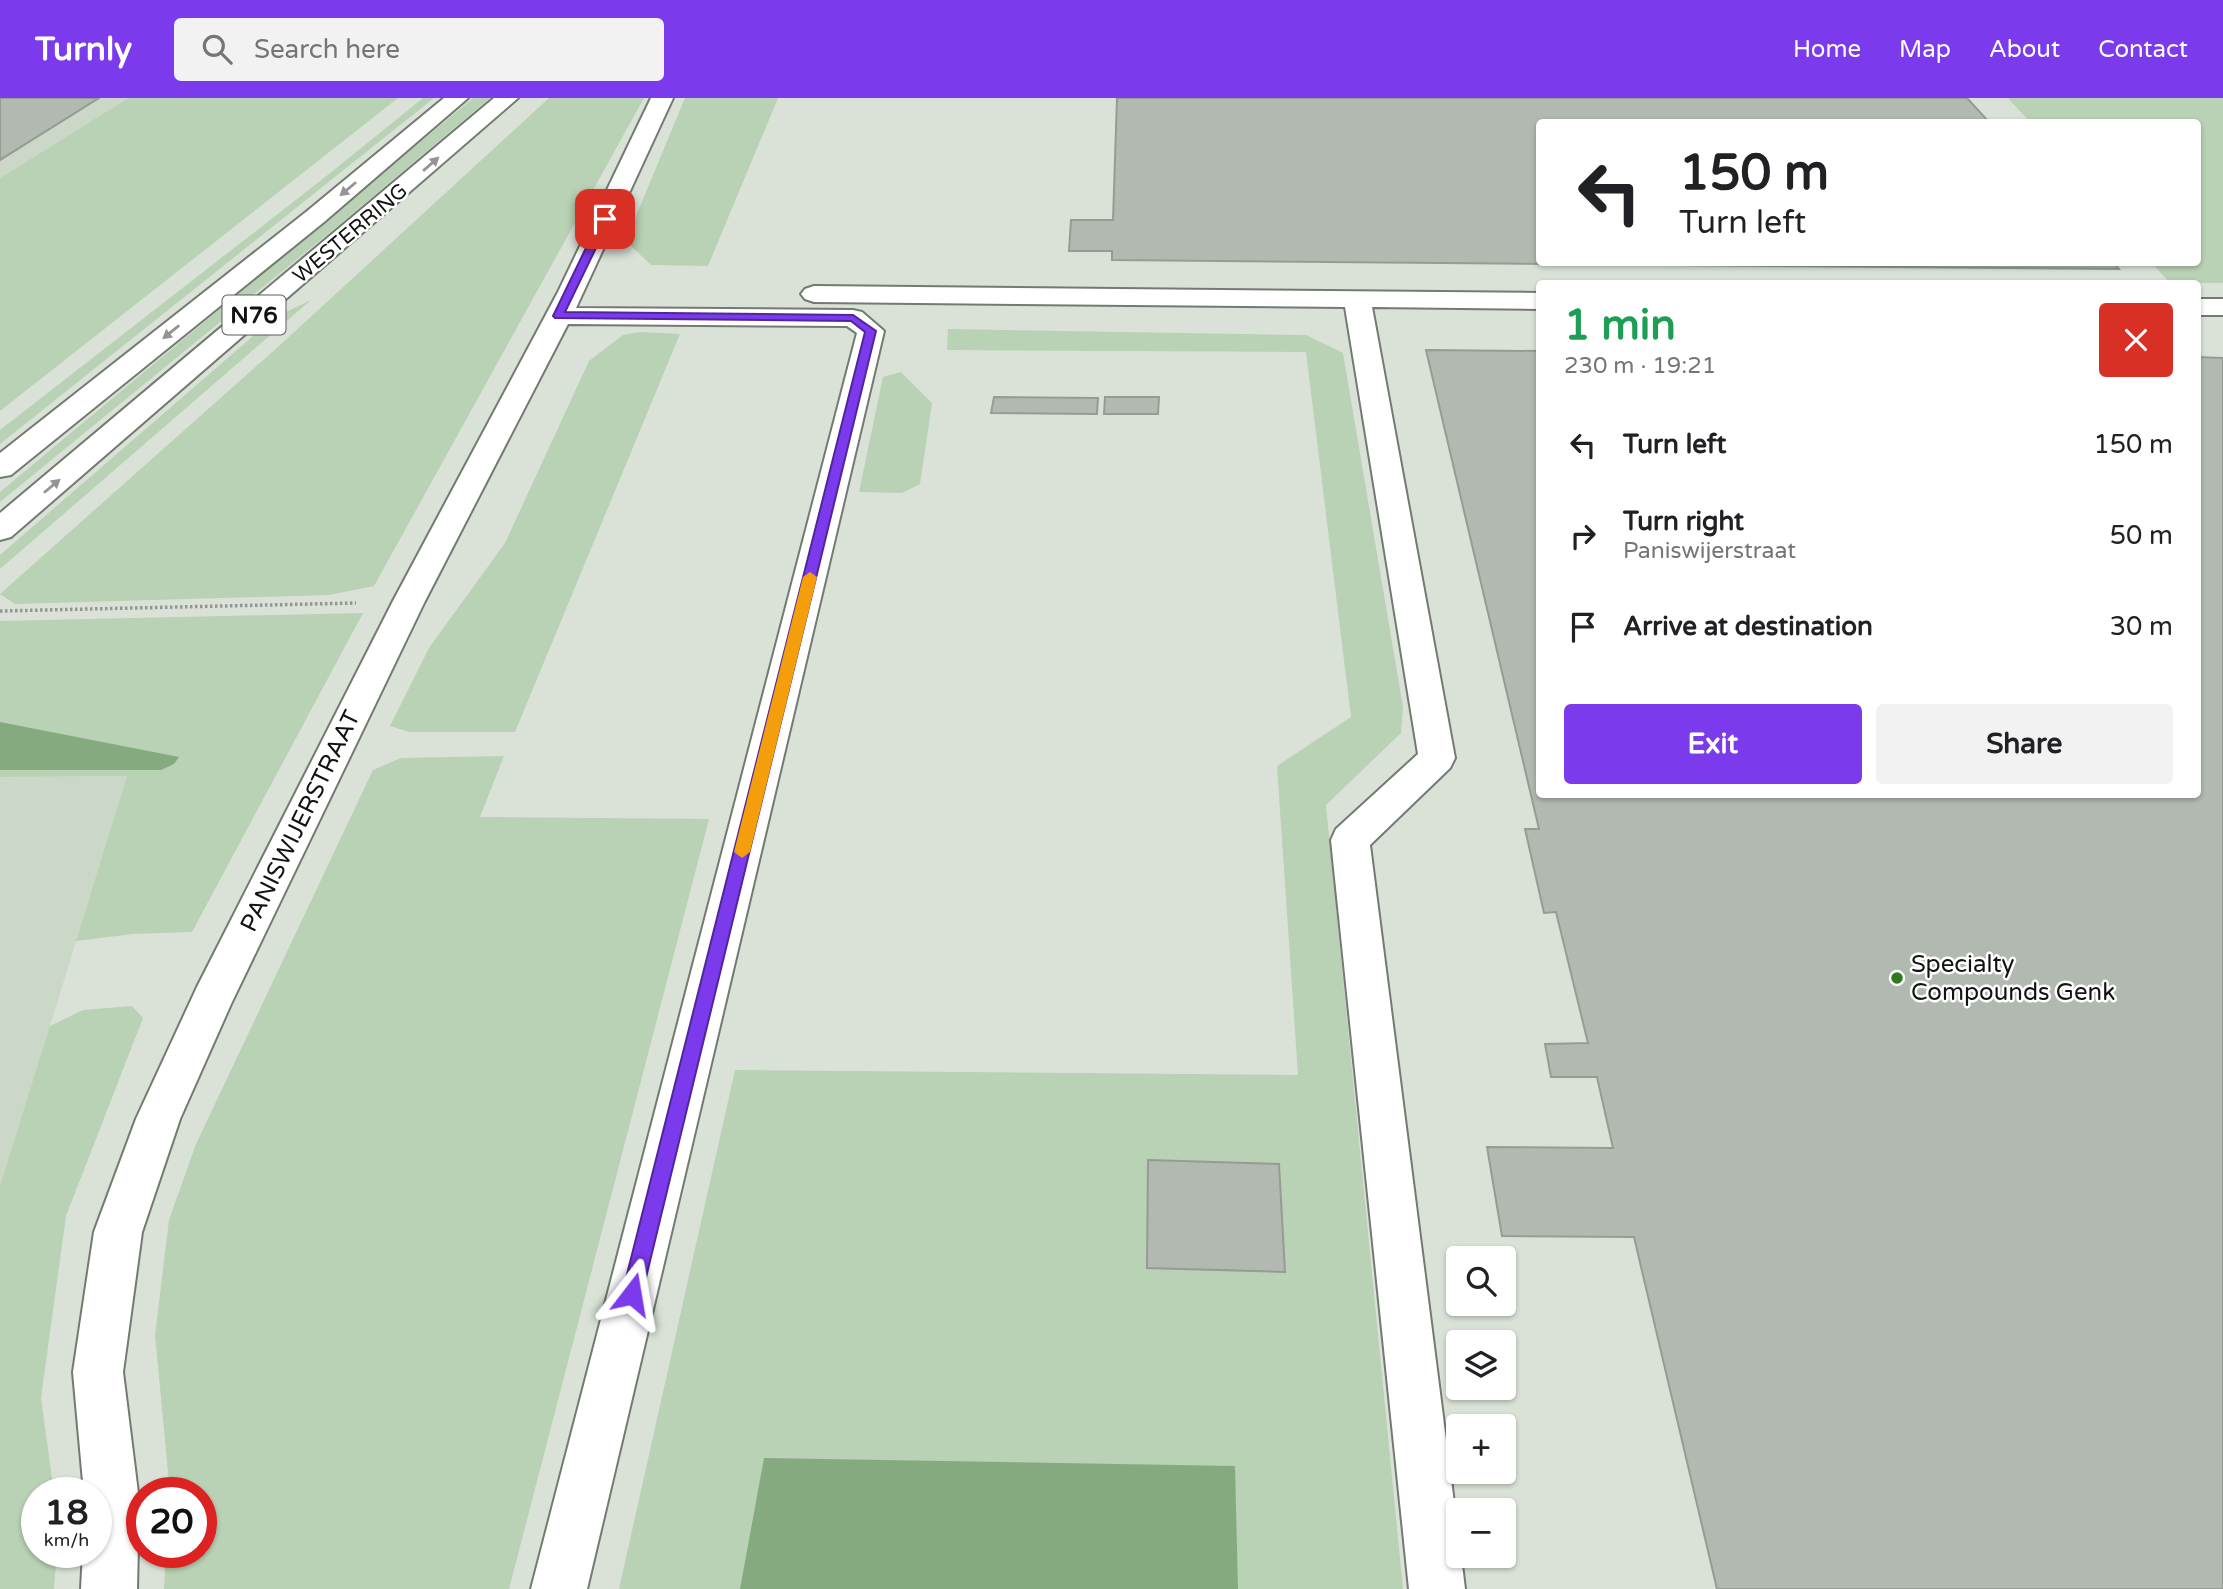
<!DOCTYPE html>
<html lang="en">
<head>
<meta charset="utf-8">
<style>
	:root { --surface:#fff; --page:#f2f2f2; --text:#202124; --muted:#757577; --accent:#7c3aed }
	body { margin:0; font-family:"Varela Round",sans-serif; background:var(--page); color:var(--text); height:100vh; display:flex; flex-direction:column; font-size:26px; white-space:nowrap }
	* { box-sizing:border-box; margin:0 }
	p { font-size:23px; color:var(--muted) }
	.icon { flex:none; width:38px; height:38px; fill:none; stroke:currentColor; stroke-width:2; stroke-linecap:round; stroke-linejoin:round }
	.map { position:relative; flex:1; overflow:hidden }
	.drawer { position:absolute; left:1536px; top:182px; width:665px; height:518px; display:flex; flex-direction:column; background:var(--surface); border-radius:7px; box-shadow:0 2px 5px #0004 }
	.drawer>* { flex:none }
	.top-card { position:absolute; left:1536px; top:21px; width:665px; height:147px; border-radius:7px; box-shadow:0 2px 5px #0004; background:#fff; color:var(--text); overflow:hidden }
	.buttons { position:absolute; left:1446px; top:1148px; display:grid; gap:14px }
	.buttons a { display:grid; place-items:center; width:70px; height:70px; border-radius:7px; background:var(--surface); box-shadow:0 2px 5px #0004; font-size:35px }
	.speed { position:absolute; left:21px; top:1379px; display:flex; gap:14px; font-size:35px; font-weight:700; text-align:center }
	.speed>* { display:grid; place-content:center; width:91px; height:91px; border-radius:50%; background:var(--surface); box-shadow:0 2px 5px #0004; line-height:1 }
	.speed small { font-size:18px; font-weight:400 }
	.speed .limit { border:10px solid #d22; background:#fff; color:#111 }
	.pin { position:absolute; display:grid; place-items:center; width:60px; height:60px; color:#fff; margin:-30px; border-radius:14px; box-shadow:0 4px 10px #0006 }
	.me { position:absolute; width:77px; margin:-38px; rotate:14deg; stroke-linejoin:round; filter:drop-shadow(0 0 5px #0008) }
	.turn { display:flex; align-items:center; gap:24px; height:147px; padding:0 28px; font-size:32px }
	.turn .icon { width:91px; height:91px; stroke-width:2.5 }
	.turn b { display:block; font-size:49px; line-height:60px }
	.round { display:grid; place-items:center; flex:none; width:74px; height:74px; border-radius:7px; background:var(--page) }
	.head { display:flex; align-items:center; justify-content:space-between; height:119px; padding:0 28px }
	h1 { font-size:42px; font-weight:700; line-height:52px; color:#1e9e55 }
	.primary-button { display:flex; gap:14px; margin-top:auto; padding:14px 28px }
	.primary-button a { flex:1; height:80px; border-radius:7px; background:var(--accent); color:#fff; font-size:28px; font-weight:700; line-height:80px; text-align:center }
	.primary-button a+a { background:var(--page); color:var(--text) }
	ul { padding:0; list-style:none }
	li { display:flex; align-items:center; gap:21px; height:91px; padding:0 28px }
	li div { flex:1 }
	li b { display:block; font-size:26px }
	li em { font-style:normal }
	header { display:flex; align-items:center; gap:42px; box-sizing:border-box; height:98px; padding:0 35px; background:var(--accent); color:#fff }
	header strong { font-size:33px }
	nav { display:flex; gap:38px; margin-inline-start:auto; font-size:24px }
	.search { width:490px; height:63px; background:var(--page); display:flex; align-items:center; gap:18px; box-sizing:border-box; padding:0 24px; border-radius:7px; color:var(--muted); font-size:26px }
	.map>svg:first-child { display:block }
	.built { fill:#cbd8c8 }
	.green { fill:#b9d1b4 }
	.water { fill:#86aa7f }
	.building { fill:#b2b9b0; stroke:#959c93; stroke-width:2 }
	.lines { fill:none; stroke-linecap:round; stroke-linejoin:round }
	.minor-casing { stroke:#737a71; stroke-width:4 }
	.highway-casing { stroke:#737a71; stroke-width:4 }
	.path { stroke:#91968f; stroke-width:3.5; stroke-dasharray:2.5 2.5; stroke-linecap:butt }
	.minor { fill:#fff; fill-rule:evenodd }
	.highway { fill:#fff; fill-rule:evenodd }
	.oneway { fill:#949593 }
	.route { fill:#7c3aed; stroke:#51269a; stroke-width:2 }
	.slow { fill:#f59e0b }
	.poi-dot { fill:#2f791e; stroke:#fff; stroke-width:2.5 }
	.labels { text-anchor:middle; stroke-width:5; stroke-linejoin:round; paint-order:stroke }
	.far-street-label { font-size:21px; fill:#111310; stroke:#fff }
	.shield { fill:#fff; stroke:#585a58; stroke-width:2 }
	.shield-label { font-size:23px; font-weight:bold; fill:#111310 }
	.street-label { font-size:24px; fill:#111310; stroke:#fff }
	.poi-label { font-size:24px; fill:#111310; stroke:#fff; text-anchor:start }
</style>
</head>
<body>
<header>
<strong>Turnly</strong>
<div class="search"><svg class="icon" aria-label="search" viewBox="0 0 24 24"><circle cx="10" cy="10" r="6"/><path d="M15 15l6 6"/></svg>Search here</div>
<nav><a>Home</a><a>Map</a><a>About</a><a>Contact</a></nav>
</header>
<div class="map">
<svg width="2223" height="1491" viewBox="0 0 2223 1491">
	<rect width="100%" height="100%" fill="#dae2d8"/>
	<path class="built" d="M0,0h128l-128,80z
		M127,678l-80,260 -47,244v-503z"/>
	<path class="green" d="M128,0h270l-398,313v-233z
		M423,0h11l-434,346v-14l324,-252z
		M473,0h17l-150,126 -340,278v-10z
		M549,0h95l-270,488 -45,9 -314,9 -15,-10 279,-248z
		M685,0h93l-70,168 -57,-1 -21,-20 -1,-12z
		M2008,0h215v185h-53l-18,-20 46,-1v-140h-168z
		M311,202l-311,269v-14l275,-238z
		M948,231l358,6 37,18 60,354 -2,26 -75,72 77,784h-784l116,-519 563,5 -21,-309 74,-49 -45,-365 -359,-2z
		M640,234l40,2 -165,398h-106l-19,-6 39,-78 76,-105 84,-182 34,-26z
		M901,274l31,31 -12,81 -18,9 -43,-1 24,-115z
		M363,515l-171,319 -59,2 -57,7 51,-165 -127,1v-156z
		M504,658l-24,61 229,2 -200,770h-345l2,-37h35v-59h-31l-15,-158 14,-115 27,-76 177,-374 28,-12z
		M132,908l11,12 -77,198 -25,182 13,95h-17v59h20l-3,37h-54v-403l50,-160 33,-16z"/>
	<path class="water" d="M0,624l179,35 -5,7 -13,6h-161z
		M764,1360l471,8 3,123h-498z"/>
	<path class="building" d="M0,0h99l-99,62z
		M1117,0h850l22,24h-449v140h573l6,7 -1007,-9v-9h-43l2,-31h42z
		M1426,252l114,1v443h658v-437l25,1v1231h-506l-83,-352 -132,-1 -15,-89 126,1 -16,-71h-46l-6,-33 43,-1 -32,-131 -12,1 -19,-84h14z
		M994,299l104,1 -1,16 -106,-1z
		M1105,299h54l-1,17h-54z
		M1148,1062l131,4 6,108 -138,-4z"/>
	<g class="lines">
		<defs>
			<path id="minor" d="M651,0h22l-97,210 277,2 9,2 22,19 -297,1258h-56l326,-1256 -10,-7 -279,-2 -143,277 -194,403 -51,115 -38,113 -19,140 16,129 -2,88h-56l2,-37h13v-59h-12l-11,-121 21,-140 42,-113 61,-132 196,-386 165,-309z
				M814,188l726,7v16l-168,-2 83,451 -5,10 -80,77 88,689v22h3l4,33h-56l-78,-749 5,-11 82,-75 -73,-447 -531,-5 -9,-3 -4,-5 4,-5z
				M2198,201h25v16h-25z"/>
			<path id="highway" d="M444,0h24l-144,124 -313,253 -11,2v-24l306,-241z
				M494,0h24l-507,439 -11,3v-27z"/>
		</defs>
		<use href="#minor" class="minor-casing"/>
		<use href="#highway" class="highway-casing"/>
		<path class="path" d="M0,513l356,-8"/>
		<use href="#minor" class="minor"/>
		<use href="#highway" class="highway"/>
	</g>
	<defs><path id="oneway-solid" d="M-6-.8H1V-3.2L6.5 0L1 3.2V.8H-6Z" transform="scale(1.75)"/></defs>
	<g class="oneway">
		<use href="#oneway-solid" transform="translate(431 66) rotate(-41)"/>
		<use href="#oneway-solid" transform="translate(348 91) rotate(140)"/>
		<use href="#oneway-solid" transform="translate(171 234) rotate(141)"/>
		<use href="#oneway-solid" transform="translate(52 388) rotate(-40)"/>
	</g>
	<path class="route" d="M605,118l5,3 -45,93 288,3 23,16 -234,963 -3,8 -7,3 -7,-3 -3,-8 243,-962 -14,-11 -296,-3 -2,-2 47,-97z"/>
	<path class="slow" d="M810,474l7,5 -67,275 -8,6 -8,-6 69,-275z"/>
	<circle class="poi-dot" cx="1897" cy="880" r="7"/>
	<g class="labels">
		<g class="far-street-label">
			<text transform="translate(350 135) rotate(-40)" y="7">WESTERRING</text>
		</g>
		<rect class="shield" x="222.5" y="197.5" width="63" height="39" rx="5"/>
		<g class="shield-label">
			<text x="254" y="225">N76</text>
		</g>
		<g class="street-label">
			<text transform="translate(300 723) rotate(-64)" y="8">PANISWIJERSTRAAT</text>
		</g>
		<g class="poi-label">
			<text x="1911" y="874">Specialty<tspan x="1911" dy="28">Compounds Genk</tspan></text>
		</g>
	</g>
</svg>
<div class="buttons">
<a><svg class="icon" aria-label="search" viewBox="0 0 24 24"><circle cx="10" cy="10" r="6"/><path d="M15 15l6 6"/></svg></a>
<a><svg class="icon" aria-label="layers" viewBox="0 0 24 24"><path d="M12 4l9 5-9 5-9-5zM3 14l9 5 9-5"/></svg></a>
<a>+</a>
<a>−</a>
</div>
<div class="speed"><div>18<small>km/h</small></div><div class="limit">20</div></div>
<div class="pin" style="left:605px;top:121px;background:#d93025"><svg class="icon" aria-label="arrive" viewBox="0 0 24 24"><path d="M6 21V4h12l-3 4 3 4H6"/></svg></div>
<svg class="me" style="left:632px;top:1196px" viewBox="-20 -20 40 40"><path d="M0-17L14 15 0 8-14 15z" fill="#7c3aed" stroke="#fff" stroke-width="4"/></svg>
<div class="top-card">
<div class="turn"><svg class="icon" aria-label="left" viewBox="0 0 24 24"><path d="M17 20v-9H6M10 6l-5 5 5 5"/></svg><div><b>150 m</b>Turn left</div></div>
</div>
<section class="drawer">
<div class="head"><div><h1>1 min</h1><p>230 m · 19:21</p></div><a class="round" style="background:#d93025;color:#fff"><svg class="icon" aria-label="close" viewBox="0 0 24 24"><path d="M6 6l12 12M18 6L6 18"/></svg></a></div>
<ul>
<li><svg class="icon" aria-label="left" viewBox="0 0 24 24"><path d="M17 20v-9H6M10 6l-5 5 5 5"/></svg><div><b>Turn left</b></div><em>150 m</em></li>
<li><svg class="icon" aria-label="right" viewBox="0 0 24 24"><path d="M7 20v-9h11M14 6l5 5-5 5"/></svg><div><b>Turn right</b><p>Paniswijerstraat</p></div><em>50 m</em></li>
<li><svg class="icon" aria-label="arrive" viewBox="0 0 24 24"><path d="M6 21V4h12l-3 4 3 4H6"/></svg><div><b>Arrive at destination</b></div><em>30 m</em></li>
</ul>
<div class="primary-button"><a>Exit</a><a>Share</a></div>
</section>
</div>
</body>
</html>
